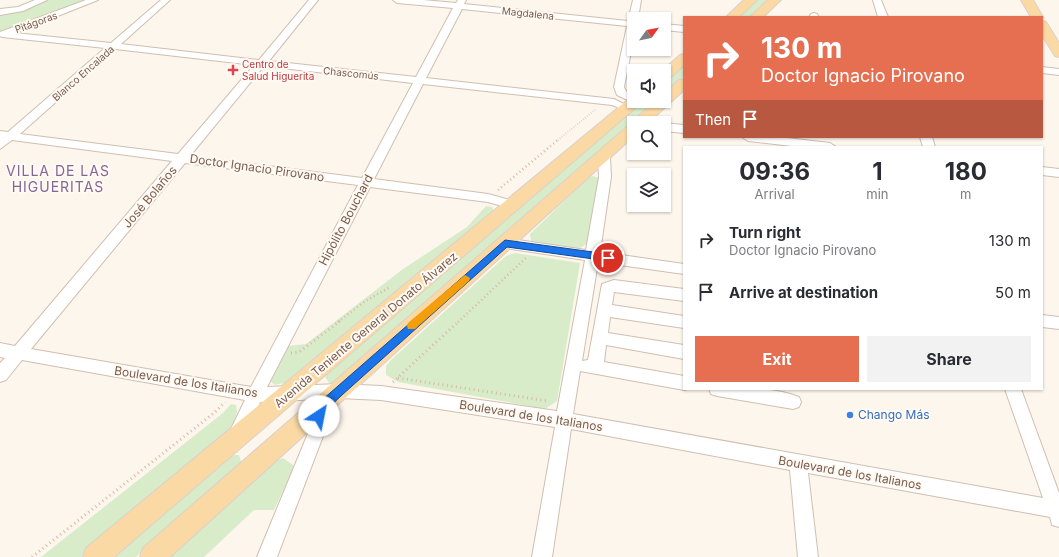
<!DOCTYPE html>
<html lang="en">
<head>
<meta charset="utf-8">
<style>
	:root { --surface:#fff; --page:#f2f2f3; --text:#2b2b33; --muted:#7c7c81; --accent:#e76f51 }
	body { margin:0; font-family:Inter,sans-serif; background:var(--page); color:var(--text); height:100vh; display:flex; flex-direction:column; font-size:15px; white-space:nowrap }
	* { box-sizing:border-box; margin:0 }
	p { font-size:13px; color:var(--muted) }
	.icon { flex:none; width:22px; height:22px; fill:none; stroke:currentColor; stroke-width:2; stroke-linecap:round; stroke-linejoin:round }
	.map { position:relative; flex:1; overflow:hidden }
	.details { position:absolute; left:683px; top:146px; width:360px; height:244px; display:flex; flex-direction:column; background:var(--surface); border-radius:0px; box-shadow:0 1px 3px #0004 }
	.details>* { flex:none }
	.hud { position:absolute; left:683px; top:16px; width:360px; height:122px; border-radius:0px; box-shadow:0 1px 3px #0004; background:#e76f51; color:#fff; overflow:hidden }
	.needle { width:26px; rotate:57deg }
	.controls { position:absolute; left:627px; top:12px; display:grid; gap:8px }
	.controls a { display:grid; place-items:center; width:44px; height:44px; border-radius:0px; background:var(--surface); box-shadow:0 1px 3px #0004; font-size:20px }
	.pin { position:absolute; display:grid; place-items:center; width:34px; height:34px; color:#fff; margin:-17px; border:2px solid #fff; border-radius:50%; box-shadow:0 1px 4px #0007 }
	.me { position:absolute; width:44px; margin:-22px; rotate:34deg; stroke-linejoin:round; filter:drop-shadow(0 0 3px #0008) }
	.turn { display:flex; align-items:center; gap:14px; height:84px; padding:0 12px; font-size:18px }
	.turn .icon { width:52px; height:52px; stroke-width:2.5 }
	.turn b { display:block; font-size:28px; line-height:34px }
	.then { display:flex; align-items:center; height:38px; padding:0 12px; background:#0003; gap:8px; font-size:15px }
	.eta { display:flex; justify-content:space-evenly; align-items:center; height:68px; text-align:center }
	.eta b { font-size:24px; font-weight:700; line-height:28px }
	.button { display:flex; gap:8px; margin-top:auto; padding:8px 12px }
	.button a { flex:1; height:46px; border-radius:0px; background:var(--accent); color:#fff; font-size:16px; font-weight:700; line-height:46px; text-align:center }
	.button a+a { background:var(--page); color:var(--text) }
	ul { padding:0; list-style:none }
	li { display:flex; align-items:center; gap:12px; height:52px; padding:0 12px }
	li div { flex:1 }
	li b { display:block; font-size:15px }
	li em { font-style:normal }
	.map>svg:first-child { display:block }
	.green { fill:#d8ecc9 }
	.lines { fill:none; stroke-linecap:round; stroke-linejoin:round }
	.minor-casing { stroke:#d1beb0; stroke-width:2 }
	.major-casing { stroke:#dad1cd; stroke-width:2 }
	.path-far2 { stroke:#d9b8a5; stroke-width:2; stroke-dasharray:0.5 2; stroke-linecap:butt }
	.path-far1 { stroke:#d9b8a5; stroke-width:2.5; stroke-dasharray:1 3; stroke-linecap:butt }
	.path { stroke:#d9b8a5; stroke-width:3; stroke-dasharray:1 3.5; stroke-linecap:butt }
	.minor { fill:#fff; fill-rule:evenodd }
	.major { fill:#fbd9a5; fill-rule:evenodd }
	.route { fill:#1a73e8; stroke:#114b97 }
	.slow { fill:#f59e0b }
	.health-dot { fill:#e0444e; stroke:#fffaf3; stroke-width:1.5 }
	.shop-dot { fill:#3f7fe0; stroke:#fffaf3; stroke-width:1.5 }
	.labels { text-anchor:middle; stroke-width:4; stroke-linejoin:round; paint-order:stroke }
	.far-street-label { font-size:10px; fill:#7a5c4d; stroke:#fffaf3 }
	.far-health-label { font-size:10px; fill:#be3a42; stroke:#fffaf3; text-anchor:start }
	.street-label { font-size:12px; fill:#7a5c4d; stroke:#fffaf3 }
	.shop-label { font-size:12px; fill:#366cbe; stroke:#fffaf3; text-anchor:start }
	.quarter-label { font-size:14px; letter-spacing:1px; fill:#846695; stroke:#fffaf3 }
</style>
</head>
<body>
<div class="map">
<svg width="1059" height="557" viewBox="0 0 1059 557">
	<rect width="100%" height="100%" fill="#fdf6ec"/>
	<path class="green" d="M49,0h38l-87,32v-16l14,-3z
		M757,0h10l-17,17h-12z
		M684,64v12l-20,17v-12z
		M641,101h14l-316,280 -5,3 -5,-1 -4,-6 4,-5z
		M593,176l6,2 -11,65 -11,7 -46,-9 -1,-7 59,-57z
		M486,206l6,1 2,4 -201,170 -18,4 -4,-3 17,-36 18,-2 97,-75 64,-42z
		M515,253l65,10 -23,138 -12,8 -147,-27 -12,-7v-9l5,-6 115,-104z
		M231,404l5,1 1,7 -5,16 -149,129h-42l182,-144z
		M234,455h5l2,6 -5,8 -100,88h-22l114,-99z
		M283,458l10,7v5l-19,40h-20l-50,47h-36l108,-96z"/>
	<g class="lines">
		<defs>
			<path id="minor" d="M35,0h12l-24,11 -23,4v-6l18,-2z
				M86,0h12l-83,33 96,10 50,-43h9l-49,44 138,16 50,-60h9l-49,61 147,16 37,-69 -56,-5 -4,-3h30l33,3 2,-3h8l-2,4 164,17 5,-21h8l-3,19h-4v18l-10,50 2,4 8,5v5h5l-5,2 -17,-8 -3,-8 13,-61 -165,-17 -36,69 188,21 17,9 -5,3 -14,-6 -189,-21 -49,95 114,15 29,8 2,3 -2,3 -4,1 -25,-7 -118,-15 -103,200 72,-3 42,2 176,25 28,-151 -80,-12 -5,-1 -2,-4 2,-4 5,-1 81,12 13,-73 -1,-21 6,-4 6,4 1,21 -11,75 84,12v10l-86,-12 -16,99 6,-1 14,-76 12,-4 70,9v12l-70,-9 -2,13 72,11v12l-74,-11 -2,16 76,12v14l-78,-14 -2,17 80,14v13h3l-3,1 -104,-19 -7,43 470,84 -38,-109h16l38,104v34l-7,-2 -2,-8 -242,-44 10,84h-20l-8,-87 -219,-41 -19,128h-20l23,-130 -174,-27 -42,-2 -79,4 -17,37 -6,2 -6,-2 -2,-6 16,-33 -223,-40 -16,20 -6,2v-19l5,-5 -5,-1v-14l15,3 157,-185 -160,-21 -12,9v-18l8,1 97,-84 -103,-11 -2,-1v-4zM115,49l139,16 -76,89 -158,-20zM264,66l149,17 -51,95 -172,-22zM185,163l173,22 -107,202 -220,-38z
				M873,0h8l7,17h-10z
				M814,13l3,1 2,3h-10l2,-3z
				M664,24l20,2v6l-20,-2z
				M1042,67l17,2v6l-17,-2z
				M664,123l20,2v8l-20,-2z
				M742,137h36l52,6 6,4h-36l-52,-6z
				M920,137h12l3,10h-12z
				M1042,167l17,2v8l-17,-2z
				M1042,315l17,2v12l-17,-2z
				M709,389c29,0 62,-3 90,8l2,5 -2,5 -6,2 -76,-13 -6,-2z
				M318,403l6,3 2,5 -1,20 -48,126h-20l52,-126 1,-20 2,-5z"/>
			<path id="major" d="M744,0h13l-18,17h-13z
				M768,0h13l-18,17h-13z
				M1021,0h12l10,17 -1,1 -11,-1z
				M1042,21l4,1 13,21v14l-4,-1 -13,-21z
				M684,54v11l-15,14 -5,1v-9h-2l18,-16z
				M684,79v11l-36,33h-14v13l-464,421h-30l3,-9 486,-423 3,-1 2,-4 22,-19h8v-7l15,-14z
				M634,97v4h8l-2,3 -526,453h-31l3,-9 544,-450z"/>
		</defs>
		<use href="#minor" class="minor-casing"/>
		<use href="#major" class="major-casing"/>
		<path class="path-far2" d="M558,140l38,-31"/>
		<path class="path-far1" d="M498,190l61,-51
			M338,322l26,-20 26,-15
			M458,322l69,-65"/>
		<path class="path" d="M291,353l8,-1 41,-31
			M398,378l150,23
			M393,382l66,-61
			M32,557l182,-144 11,-11"/>
		<use href="#minor" class="minor"/>
		<use href="#major" class="major"/>
	</g>
	<path class="route" d="M505,240l103,14 4,4 -4,3 -101,-14 -165,148 -18,17 -1,7 -4,2 -4,-2 -2,-8 1,-4z"/>
	<path class="slow" d="M465,275l5,3 -1,3 -54,48h-7l-1,-3 1,-3z"/>
	<path class="health-dot" d="M231 64h4v4h4v4h-4v4h-4v-4h-4v-4h4z"/>
	<circle class="shop-dot" cx="850" cy="415" r="4"/>
	<g class="labels">
		<g class="far-street-label">
			<text transform="translate(528 13) rotate(6)" y="4">Magdalena</text>
			<text transform="translate(36 22) rotate(-20)" y="4">Pitágoras</text>
			<text transform="translate(83 73) rotate(-41)" y="4">Blanco Encalada</text>
			<text transform="translate(351 73) rotate(6)" y="4">Chascomús</text>
		</g>
		<g class="far-health-label">
			<text x="242" y="68">Centro de<tspan x="242" dy="12">Salud Higuerita</tspan></text>
		</g>
		<g class="street-label">
			<text transform="translate(257 168) rotate(8)" y="4">Doctor Ignacio Pirovano</text>
			<text transform="translate(150 197) rotate(-50)" y="4">José Bolaños</text>
			<text transform="translate(346 220) rotate(-62)" y="4">Hipólito Bouchard</text>
			<text transform="translate(366 330) rotate(-40)" y="4">Avenida Teniente General Donato Álvarez</text>
			<text transform="translate(186 382) rotate(9)" y="4">Boulevard de los Italianos</text>
			<text transform="translate(531 416) rotate(9)" y="4">Boulevard de los Italianos</text>
			<text transform="translate(850 473) rotate(10)" y="4">Boulevard de los Italianos</text>
		</g>
		<g class="shop-label">
			<text x="858" y="419">Chango Más</text>
		</g>
		<g class="quarter-label">
			<text x="58" y="176">VILLA DE LAS<tspan x="58" dy="16">HIGUERITAS</tspan></text>
		</g>
	</g>
</svg>
<div class="controls">
<a><svg class="needle" viewBox="-14 -14 28 28"><path d="M0-13l5 13h-10z" fill="#e53935"/><path d="M0 13l5-13h-10z" fill="#7c7c81"/></svg></a>
<a><svg class="icon" aria-label="sound" viewBox="0 0 24 24"><path d="M4 9h4l5-4v14l-5-4H4zM17 9q2 3 0 6"/></svg></a>
<a><svg class="icon" aria-label="search" viewBox="0 0 24 24"><circle cx="10" cy="10" r="6"/><path d="M15 15l6 6"/></svg></a>
<a><svg class="icon" aria-label="layers" viewBox="0 0 24 24"><path d="M12 4l9 5-9 5-9-5zM3 14l9 5 9-5"/></svg></a>
</div>
<div class="pin" style="left:608px;top:258px;background:#d93025"><svg class="icon" aria-label="arrive" viewBox="0 0 24 24"><path d="M6 21V4h12l-3 4 3 4H6"/></svg></div>
<svg class="me" style="left:319px;top:416px" viewBox="-20 -20 40 40"><circle r="19" fill="#fff"/><path d="M0-13L10 11 0 6-10 11z" fill="#1a73e8"/></svg>
<div class="hud">
<div class="turn"><svg class="icon" aria-label="right" viewBox="0 0 24 24"><path d="M7 20v-9h11M14 6l5 5-5 5"/></svg><div><b>130 m</b>Doctor Ignacio Pirovano</div></div>
<div class="then">Then<svg class="icon" aria-label="arrive" viewBox="0 0 24 24"><path d="M6 21V4h12l-3 4 3 4H6"/></svg></div>
</div>
<section class="details">
<div class="eta">
<div><b>09:36</b><p>Arrival</p></div>
<div><b>1</b><p>min</p></div>
<div><b>180</b><p>m</p></div>
</div>
<ul>
<li><svg class="icon" aria-label="right" viewBox="0 0 24 24"><path d="M7 20v-9h11M14 6l5 5-5 5"/></svg><div><b>Turn right</b><p>Doctor Ignacio Pirovano</p></div><em>130 m</em></li>
<li><svg class="icon" aria-label="arrive" viewBox="0 0 24 24"><path d="M6 21V4h12l-3 4 3 4H6"/></svg><div><b>Arrive at destination</b></div><em>50 m</em></li>
</ul>
<div class="button"><a>Exit</a><a>Share</a></div>
</section>
</div>
</body>
</html>
